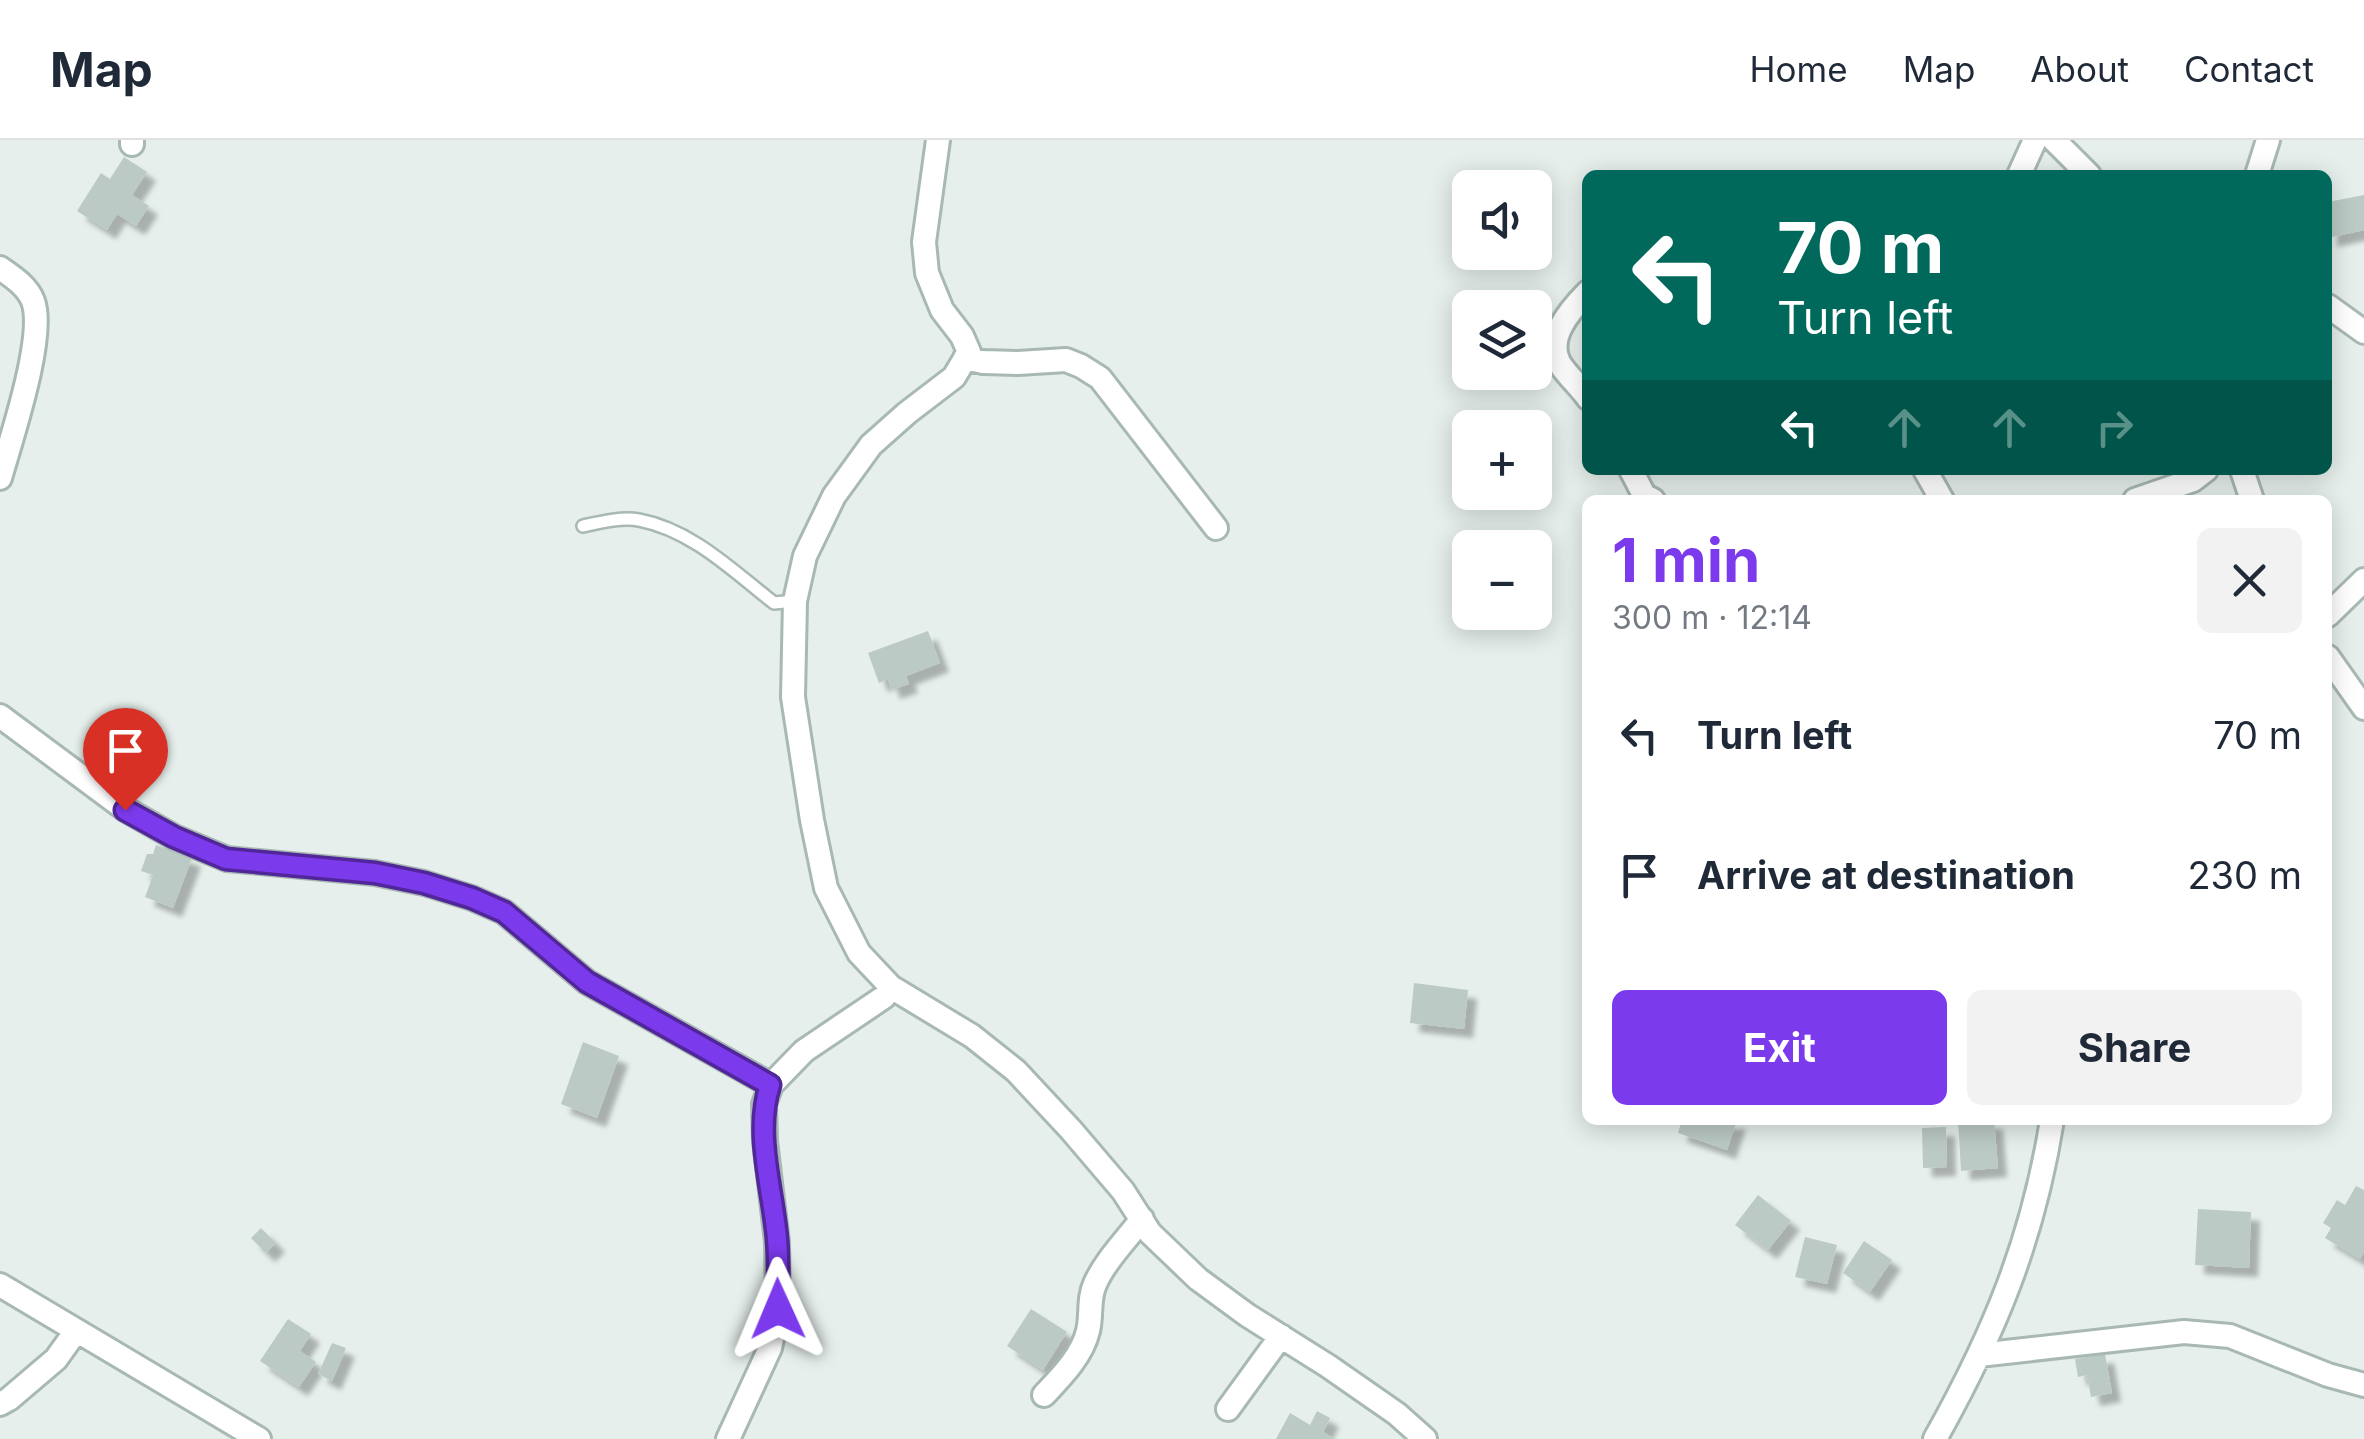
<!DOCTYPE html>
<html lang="en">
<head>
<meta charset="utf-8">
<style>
	:root { --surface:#fff; --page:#f2f2f3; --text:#1f2937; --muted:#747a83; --line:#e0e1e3; --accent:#7c3aed }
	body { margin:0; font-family:Inter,sans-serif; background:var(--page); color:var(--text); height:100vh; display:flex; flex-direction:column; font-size:38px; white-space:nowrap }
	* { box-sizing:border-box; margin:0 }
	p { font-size:32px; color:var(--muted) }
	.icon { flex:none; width:55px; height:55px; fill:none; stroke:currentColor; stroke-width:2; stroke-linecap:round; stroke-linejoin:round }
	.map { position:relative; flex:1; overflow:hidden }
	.drawer { position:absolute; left:1582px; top:355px; width:750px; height:630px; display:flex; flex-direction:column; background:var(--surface); border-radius:15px; box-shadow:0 5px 25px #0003 }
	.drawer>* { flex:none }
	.banner { position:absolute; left:1582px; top:30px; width:750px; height:305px; border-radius:15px; box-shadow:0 5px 25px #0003; background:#00695c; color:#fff; overflow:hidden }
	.controls { position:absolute; left:1452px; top:30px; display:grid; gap:20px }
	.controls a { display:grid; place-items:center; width:100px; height:100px; border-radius:15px; background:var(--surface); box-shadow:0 5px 25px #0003; font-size:50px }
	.pin { position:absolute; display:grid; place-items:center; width:85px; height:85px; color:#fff; margin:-102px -42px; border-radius:50% 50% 50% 0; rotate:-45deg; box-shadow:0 0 10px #0007 }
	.pin .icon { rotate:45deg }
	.me { position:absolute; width:110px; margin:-55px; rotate:359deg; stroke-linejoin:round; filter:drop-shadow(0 0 8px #0008) }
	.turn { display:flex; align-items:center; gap:35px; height:210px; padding:0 30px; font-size:45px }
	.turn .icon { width:130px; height:130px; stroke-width:2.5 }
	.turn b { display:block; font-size:70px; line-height:85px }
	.lanes { display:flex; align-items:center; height:95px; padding:0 30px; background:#0003; justify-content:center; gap:50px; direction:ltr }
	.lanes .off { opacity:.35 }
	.round { display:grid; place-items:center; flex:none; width:105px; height:105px; border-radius:15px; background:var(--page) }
	.summary { display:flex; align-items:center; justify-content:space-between; height:170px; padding:0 30px }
	h1 { font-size:60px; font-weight:700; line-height:75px; color:var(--accent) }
	.cta { display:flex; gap:20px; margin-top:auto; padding:20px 30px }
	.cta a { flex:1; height:115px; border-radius:15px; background:var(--accent); color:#fff; font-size:40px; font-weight:700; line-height:115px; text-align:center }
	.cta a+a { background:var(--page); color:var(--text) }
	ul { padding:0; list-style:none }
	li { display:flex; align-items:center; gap:30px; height:140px; padding:0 30px }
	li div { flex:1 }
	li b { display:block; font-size:38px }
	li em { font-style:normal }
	header { display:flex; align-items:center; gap:60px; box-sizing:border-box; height:140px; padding:0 50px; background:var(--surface); border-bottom:2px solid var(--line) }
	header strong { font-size:48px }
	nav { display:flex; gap:55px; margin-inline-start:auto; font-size:35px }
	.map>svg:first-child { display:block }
	.building { fill:#bbcac4; filter:url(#shadow) }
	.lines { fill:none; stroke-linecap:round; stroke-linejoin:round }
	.service-casing { stroke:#a8b8b2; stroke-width:16 }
	.minor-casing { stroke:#a8b8b2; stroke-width:28 }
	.service { stroke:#fff; stroke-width:11 }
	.minor { stroke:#fff; stroke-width:22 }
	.route-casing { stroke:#51269a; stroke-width:25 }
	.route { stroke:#7c3aed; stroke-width:18 }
</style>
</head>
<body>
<header>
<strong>Map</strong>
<nav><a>Home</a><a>Map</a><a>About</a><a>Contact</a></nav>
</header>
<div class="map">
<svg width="2364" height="1299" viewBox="0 0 2364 1299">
	<defs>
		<filter id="shadow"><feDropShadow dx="9" dy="9" stdDeviation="2.5" flood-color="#0004"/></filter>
	</defs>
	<rect width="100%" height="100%" fill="#e6efeb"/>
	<path class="building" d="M124,17l23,15 -15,23 17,11 -13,20 -19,-12 -10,16 -30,-19 24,-38 9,6z
		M2364,55v35l-36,8v-36z
		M928,491l12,32 -34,13 3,8 -18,6 -3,-11 -9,4 -11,-30z
		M156,705l36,13 -19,50 -28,-11 8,-22 -12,-4 6,-17h6z
		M1414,843l54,7 -4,39 -54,-6z
		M583,902l36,14 -22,62 -36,-14z
		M1682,980h55l-10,30 -49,-17z
		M1958,980h36l4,48 -37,3z
		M1946,987l1,40 -24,1 -1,-40z
		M2356,1046l8,4v62l-4,7 -35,-21 6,-10 -8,-5 14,-23 8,5z
		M1758,1055l33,26 -23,29 -33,-25z
		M2198,1069l53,3 -2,56 -54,-3z
		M261,1088l15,15 -10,10 -15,-15z
		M1805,1097l32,8 -10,39 -32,-7z
		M1864,1101l28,19 -22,32 -27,-19z
		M1031,1169l36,23 -24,38 -36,-24z
		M288,1179l23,15 -11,17 16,11 -17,25 -39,-26z
		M332,1203l14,5 -14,33 -14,-7z
		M2105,1214l7,39 -21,4 -4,-22 -9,2 -3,-18z
		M1317,1271l13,7 -7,14 12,7h-59l14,-26 20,12z"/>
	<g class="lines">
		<defs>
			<path id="service" d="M583,386c18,-4 38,-9 56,-6 53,10 94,51 135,83l21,-2"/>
			<path id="minor" d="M132,0v4
				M938,0l-14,102 3,31 15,37 20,26 7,16 -15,25 -47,36 -36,32 -37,51 -29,60 -10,45 -2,96 19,123 14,68 33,65 32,34 81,49 44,35 55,59 52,61 27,42 48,46 49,36 81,51 69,48 28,25
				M2054,0l35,35
				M2019,35l16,-35
				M2257,35l11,-35
				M0,128c13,9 27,18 33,33 13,35 -22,138 -33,177
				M1588,152c-19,19 -45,49 -26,75 8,11 18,20 26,31
				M2328,166l36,26
				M965,218l18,4 35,1 48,-3 15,6 19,12 116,150
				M1631,330l13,25 9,5
				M1925,330l17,30
				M2242,330l10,30
				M2135,360l58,-20 13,-10
				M2328,475l36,-35
				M2328,517l36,51
				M0,576l125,93 49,28 53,22 148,14 49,10 48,15 32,14 83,70 184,103
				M0,1145l259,154
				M1979,1215l205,-23 46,4 98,39 36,10
				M1044,1255c17,-18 38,-39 44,-64 4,-16 0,-32 7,-47 10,-23 31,-44 47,-65
				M0,1264l9,-5 47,-40 20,-28
				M1228,1269l53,-73
				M728,1299l42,-91 8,-39 -1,-67 -12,-101 -1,-37 7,-19 33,-34 80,-54 7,-10
				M1935,1299c59,-105 98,-199 117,-319"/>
		</defs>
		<use href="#service" class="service-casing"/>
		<use href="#minor" class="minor-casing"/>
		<use href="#service" class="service"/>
		<use href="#minor" class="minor"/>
	</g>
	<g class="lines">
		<defs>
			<path id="route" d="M125,670l49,27 52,22 149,14 49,10 48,15 32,14 83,70 183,103c-16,48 3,105 7,154 2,23 1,47 1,70"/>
		</defs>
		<use href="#route" class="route-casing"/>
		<use href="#route" class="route"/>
	</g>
</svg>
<div class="controls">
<a><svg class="icon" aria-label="sound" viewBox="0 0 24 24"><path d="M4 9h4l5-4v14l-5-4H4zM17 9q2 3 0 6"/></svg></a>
<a><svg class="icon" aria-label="layers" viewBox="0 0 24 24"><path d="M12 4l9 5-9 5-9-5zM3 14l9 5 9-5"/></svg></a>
<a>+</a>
<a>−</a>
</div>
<div class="pin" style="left:125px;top:670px;background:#d93025"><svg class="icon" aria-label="arrive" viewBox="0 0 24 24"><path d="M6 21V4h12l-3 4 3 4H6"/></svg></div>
<svg class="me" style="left:778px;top:1169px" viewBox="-20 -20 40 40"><path d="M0-17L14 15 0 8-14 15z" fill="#7c3aed" stroke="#fff" stroke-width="4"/></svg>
<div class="banner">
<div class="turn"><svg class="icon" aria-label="left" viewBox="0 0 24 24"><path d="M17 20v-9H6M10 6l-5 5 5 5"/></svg><div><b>70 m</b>Turn left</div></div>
<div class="lanes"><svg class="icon" aria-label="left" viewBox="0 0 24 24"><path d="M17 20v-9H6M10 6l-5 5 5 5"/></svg><svg class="icon off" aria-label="ahead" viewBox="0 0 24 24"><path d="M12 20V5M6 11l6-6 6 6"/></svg><svg class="icon off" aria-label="ahead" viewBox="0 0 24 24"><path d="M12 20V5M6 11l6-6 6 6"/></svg><svg class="icon off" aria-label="right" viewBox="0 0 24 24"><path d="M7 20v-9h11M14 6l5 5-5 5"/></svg></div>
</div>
<section class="drawer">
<div class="summary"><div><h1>1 min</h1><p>300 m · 12:14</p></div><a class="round"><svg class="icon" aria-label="close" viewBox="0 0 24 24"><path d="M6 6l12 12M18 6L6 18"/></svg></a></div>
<ul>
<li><svg class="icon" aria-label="left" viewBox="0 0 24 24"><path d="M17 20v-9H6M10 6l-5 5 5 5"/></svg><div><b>Turn left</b></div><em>70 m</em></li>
<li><svg class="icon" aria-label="arrive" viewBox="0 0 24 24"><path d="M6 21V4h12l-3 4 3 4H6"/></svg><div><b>Arrive at destination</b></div><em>230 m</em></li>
</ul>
<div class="cta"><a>Exit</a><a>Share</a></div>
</section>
</div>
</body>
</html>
